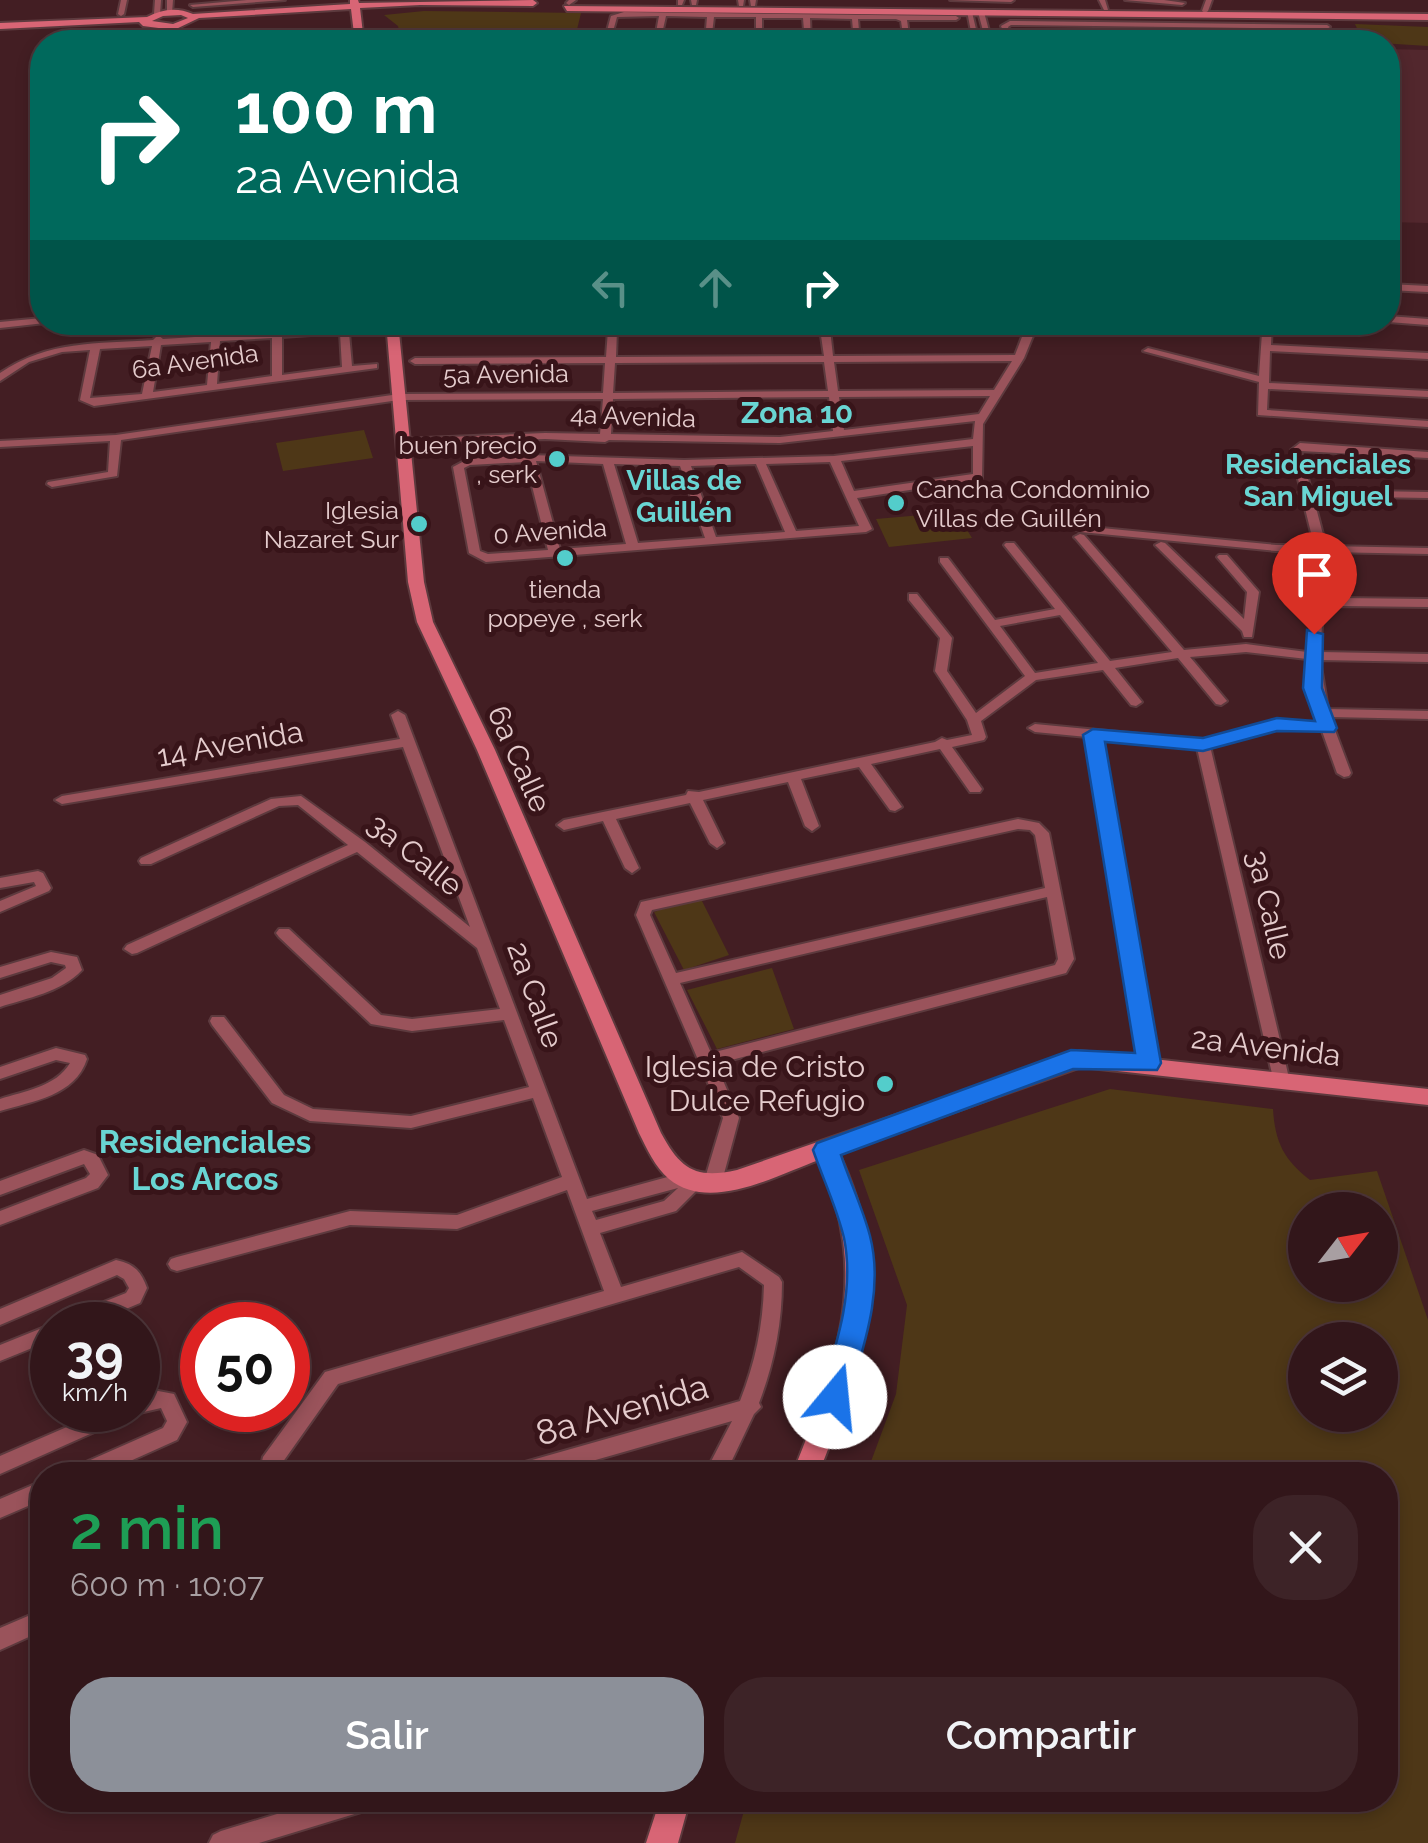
<!DOCTYPE html>
<html lang="es">
<head>
<meta charset="utf-8">
<style>
	:root { --surface:#32161a; --page:#3d2327; --text:#f1f3f6; --muted:#a89fa2; --line:#4d3539; --accent:#8c9099 }
	body { margin:0; font-family:Raleway,sans-serif; background:var(--page); color:var(--text); height:100vh; display:flex; flex-direction:column; font-size:38px; white-space:nowrap }
	* { box-sizing:border-box; margin:0 }
	p { font-size:32px; color:var(--muted) }
	.icon { flex:none; width:55px; height:55px; fill:none; stroke:currentColor; stroke-width:2; stroke-linecap:round; stroke-linejoin:round }
	.map { position:relative; flex:1; overflow:hidden }
	.panel { position:absolute; left:30px; top:1462px; width:1368px; height:350px; display:flex; flex-direction:column; background:var(--surface); border-radius:40px; box-shadow:0 5px 15px #0003,0 0 0 2px var(--line) }
	.panel>* { flex:none }
	.banner { position:absolute; left:30px; top:30px; width:1370px; height:305px; border-radius:40px; box-shadow:0 5px 15px #0003,0 0 0 2px var(--line); background:#00695c; color:#fff; overflow:hidden }
	.needle { width:65px; rotate:59deg }
	.controls { position:absolute; left:1288px; top:1192px; display:grid; gap:20px }
	.controls a { display:grid; place-items:center; width:110px; height:110px; border-radius:50%; background:var(--surface); box-shadow:0 5px 15px #0003,0 0 0 2px var(--line); font-size:50px }
	.speed { position:absolute; left:30px; top:1302px; display:flex; gap:20px; font-size:50px; font-weight:700; text-align:center }
	.speed>* { display:grid; place-content:center; width:130px; height:130px; border-radius:50%; background:var(--surface); box-shadow:0 5px 15px #0003,0 0 0 2px var(--line); line-height:1 }
	.speed small { font-size:25px; font-weight:400 }
	.speed .limit { border:15px solid #d22; background:#fff; color:#111 }
	.pin { position:absolute; display:grid; place-items:center; width:85px; height:85px; color:#fff; margin:-102px -42px; border-radius:50% 50% 50% 0; rotate:-45deg; box-shadow:0 0 10px #0007 }
	.pin .icon { rotate:45deg }
	.me { position:absolute; width:110px; margin:-55px; rotate:17deg; stroke-linejoin:round; filter:drop-shadow(0 0 8px #0008) }
	.turn { display:flex; align-items:center; gap:35px; height:210px; padding:0 40px; font-size:45px }
	.turn .icon { width:130px; height:130px; stroke-width:2.5 }
	.turn b { display:block; font-size:70px; line-height:85px }
	.lanes { display:flex; align-items:center; height:95px; padding:0 40px; background:#0003; justify-content:center; gap:50px; direction:ltr }
	.lanes .off { opacity:.35 }
	.round { display:grid; place-items:center; flex:none; width:105px; height:105px; border-radius:40px; background:var(--page) }
	.overview { display:flex; align-items:center; justify-content:space-between; height:170px; padding:0 40px }
	h1 { font-size:60px; font-weight:600; line-height:75px; color:#1e9e55 }
	.cta { display:flex; gap:20px; margin-top:auto; padding:20px 40px }
	.cta a { flex:1; height:115px; border-radius:40px; background:var(--accent); color:#fff; font-size:40px; font-weight:600; line-height:115px; text-align:center }
	.cta a+a { background:var(--page); color:var(--text) }
	.map>svg:first-child { display:block }
	.built { fill:#52272d }
	.green { fill:#4e3717; fill-rule:evenodd }
	.lines { fill:none; stroke-linecap:round; stroke-linejoin:round }
	.street-casing { stroke:#5d3a3e; stroke-width:4 }
	.secondary-casing { stroke:#5d3a3e; stroke-width:4 }
	.street { fill:#9a535b; fill-rule:evenodd }
	.secondary { fill:#d86575; fill-rule:evenodd }
	.route { fill:#1a73e8; stroke:#114b97; stroke-width:2.5 }
	.poi-dot { fill:#53cdcb; stroke:#381419; stroke-width:4 }
	.labels { text-anchor:middle; stroke-width:10; stroke-linejoin:round; paint-order:stroke }
	.far-street-label { font-size:25px; fill:#e5cccd; stroke:#381419 }
	.far-poi-label { font-size:25px; fill:#e5cccd; stroke:#381419; text-anchor:end }
	.far-neighbourhood-label { font-size:28px; font-weight:bold; fill:#69d5d3; stroke:#381419 }
	.far-quarter-label { font-size:30px; font-weight:bold; fill:#69d5d3; stroke:#381419 }
	.street-label { font-size:30px; fill:#e5cccd; stroke:#381419 }
	.poi-label { font-size:30px; fill:#e5cccd; stroke:#381419; text-anchor:end }
	.neighbourhood-label { font-size:32px; font-weight:bold; fill:#69d5d3; stroke:#381419 }
	.near-street-label { font-size:35px; fill:#e5cccd; stroke:#381419 }
</style>
</head>
<body>
<div class="map">
<svg width="1428" height="1843" viewBox="0 0 1428 1843">
	<rect width="100%" height="100%" fill="#431e23"/>
	<path class="built" d="M1388,49l40,1v173l-40,-1z"/>
	<path class="green" d="M424,11l157,2 -7,29h-172l-4,-16 -14,-11z
		M1355,24l73,3v19l-65,-4z
		M364,430l9,28 -90,13 -7,-28z
		M956,512l16,26 -83,9 -13,-28z
		M700,897l29,58 -45,15 -30,-58z
		M772,968l22,61 -77,20 -30,-59z
		M1110,1089l163,20c2,33 11,51 37,71l67,-9 51,149v523h-693l12,-43h638v-325h-519l30,-81 11,-89 -48,-135zM1305,1210h75v75h-75zM1305,1340h75v75h-75z"/>
	<g class="lines">
		<defs>
			<path id="street" d="M121,0h6l-3,14 -3,2 -3,-2z
				M155,0h6l-1,14 -3,2 -3,-2z
				M167,0h6l-1,13 -5,-1z
				M247,0h38l-92,7 -3,-2z
				M569,0h7l-7,5 -3,-2z
				M678,0h6l-2,5h-4z
				M691,0h6l-1,5h-4z
				M738,0h6l-1,6h-4z
				M750,0h6l-1,6h-4z
				M950,0h64l-3,2z
				M1099,0h6l3,10h-4z
				M1125,0h39l21,3 -3,2z
				M1206,0h6l-4,11 -3,2 -3,-2z
				M981,10l3,2 8,30h-6l-8,-30z
				M967,11l5,1 7,30h-6z
				M624,12l332,4 3,2 -3,2h-49l3,22h-6l-3,-21 -5,-2h-38l2,23h-6l-2,-23 -42,-1 1,24h-6l-2,-24h-41v24h-6v-25h-42l-3,25h-6l2,-25 -41,-1 -5,22 -3,2 -3,-2 4,-22 -42,1 -7,25h-6l7,-26z
				M1010,21l317,4 3,2 -3,2 -316,-4 -3,2 5,15h-6l-6,-16z
				M1388,284l40,2v6l-40,-2z
				M1388,316l40,3v6l-40,-3z
				M42,318v4l3,1 -45,5v-6z
				M212,322h10l-1,13 51,-3v-10h10v9l58,-3v-6h8l1,5 43,-3 216,-2h429v4l-13,32 -41,66 -1,55 -125,19 15,31 -6,3 -380,30 -17,-9 -16,-86 15,-8 62,-4 154,5 150,-4 139,-17 2,-18 -195,22 -171,-3 -4,2 -60,-3 -142,5 -4,-1v-4l146,-6 55,1 3,-35 -204,1 -278,40 -4,36 -65,11 -5,-3 1,-2 60,-10 2,-31 -110,6v-6l116,-6 283,-41 204,-1 2,-30 -190,1 -5,-3 5,-3 191,-1 2,-27h-216l-43,3 3,33 25,-2v4l-283,38 -14,-6 10,-50 -28,2 -33,10 -29,19v-8c49,-33 96,-29 153,-33l5,-5 5,4 48,-3zM820,329l4,27 -208,1 1,-27zM830,329h195l-10,26 -182,1zM340,333l2,34 -60,8v-38zM272,338v38l-55,8 3,-43zM211,342l-4,43 -54,7 8,-47zM152,346l-10,48 -52,4 10,-49zM1012,361l-18,29 -156,1 -4,-29zM824,362l4,29 -215,2 2,-30zM990,396l-11,18 -135,16 -5,-33zM829,397l4,34 -53,6 -169,-3 2,-35zM973,446v28l-119,17 -13,-30zM536,461l67,3 23,80 -66,5zM526,462l22,88 -60,4 -8,-3 -16,-83 6,-3zM830,462l29,64 -63,5 -30,-67zM614,464l66,2 25,72 -67,5zM756,464l29,68 -69,5 -25,-71z
				M1136,322h52l74,6v-6h10l-1,23 157,8v6l-158,-8 -1,32 159,8v6l-160,-8 -1,21 161,11v6l-170,-12 1,-33 -116,-31 5,-3 111,28 3,-43 -122,-8z
				M1300,443l128,9v6l-127,-7 10,39 117,2v6l-115,-2 13,50 102,2v6l-152,-3 -195,-19 -6,-3 6,-3 195,19h38l-12,-49 -4,-3 3,-2 -10,-41z
				M1080,534l4,1 100,115 62,-6 61,8 6,-44 26,-10 89,1v8l-87,-1 -18,7 -3,39 108,2v8l-108,-2 8,49 100,2v8l-98,-2 21,56 -2,3 -5,1 -7,-4 -15,-42 -45,-3 -67,18 79,332 -2,4h-12l-2,-4 -76,-330 -97,-10 57,325 -2,4h-12l-2,-4 -54,-326 -52,-5 -7,-4 7,-4 168,16 74,-20 42,3 -8,-28 -4,-36 -61,-7 -56,5 37,44 -6,4 -5,-1 -38,-46 -63,10 27,34 -6,4 -5,-1 -28,-35 -67,10 -55,41 5,16 -2,3 -32,7 30,42 -2,3h-10l-30,-43 -69,15 31,43 -7,4 -5,-1 -31,-43 -58,12 18,47 -7,5 -7,-5 -17,-44 -85,18 21,43 -7,5 -7,-5 -20,-40 -74,16 23,49 -7,5 -7,-5 -22,-47 -39,9 -7,-5 7,-5 122,-25 2,-4 11,1 236,-50 7,-4 5,2 25,-5 -5,-15 -32,-49 5,-33 -31,-38v-6h8l35,44 -5,33 29,42 49,-37 -85,-114v-4h8l47,62 60,-11 -51,-64 2,-2h8l96,118 62,-9 -96,-113 -2,-2zM1060,615l38,48 -63,10 -35,-47z
				M1161,542l4,1 79,76 3,-27 -30,-35 2,-2h8l32,37 -7,45h-8l-2,-6 -85,-84 -2,-2z
				M398,711l7,4 182,484 95,-26 6,2 2,4 9,1 3,5 -26,26 -76,22 21,54 121,-35 37,25 3,5c0,43 -8,81 -23,121l2,4 -7,7 -29,61h-21l28,-54 -189,54h-42l3,-6 7,-3 229,-65c15,-38 23,-75 24,-116l-25,-18 -401,117 -58,82 -1,9h-20l4,-18 62,-85 279,-81 -37,-101 -110,39 -107,-4 -173,46 -6,-2 -3,-5 3,-5 6,-2 173,-46 107,4 105,-38 -29,-79 -122,30 -101,-7 -38,-18 -60,-78 -2,-4 2,-4h12l60,78 29,14 98,7 118,-29 -25,-67 -92,11 -41,-7 -92,-87 -3,-4 3,-4h10l92,86 31,4 88,-10 -23,-61 -120,-96 -220,101 -5,1 -8,-5 3,-4 221,-100 -50,-40 -19,1 -128,58h-10l-2,-3 2,-3 130,-59 30,-3 64,46 105,85 -67,-180 -341,57 -7,-4 7,-4 338,-57 -9,-24zM678,1188l-14,13 -68,19 -4,-9z
				M1018,819l21,4 10,10 25,126 -8,14 -350,91 23,54 -18,67 -3,5 -6,2 -6,-2 -3,-5 20,-67 -87,-203 5,-13zM1018,829l12,1 5,5 10,53 -369,85 -26,-58 2,-5zM1047,897l11,62 -3,6 -344,88 -31,-70z
				M38,871l5,2 8,15 -2,3 -49,21v-11l36,-15 -2,-4 -34,6v-10z
				M51,952l26,5 5,13c-20,22 -55,28 -82,37v-12l52,-17 14,-10 -1,-3 -14,-3 -51,16v-11z
				M56,1048l29,7 2,4c-12,37 -54,42 -87,52v-12c24,-8 56,-12 70,-36l-14,-3 -56,19v-12z
				M84,1150l14,5 10,20 -10,13 -98,37v-14l86,-33 4,-4 -6,-10 -84,31v-14z
				M116,1260c18,4 25,11 31,28l-7,15 -52,22h-29l2,-6 65,-26 3,-5 -5,-9 -7,-4 -117,50v-16z
				M52,1324l3,1h-3v15l-52,21v-16z
				M153,1390l21,4 13,28 -10,18 -78,35h-32l3,-6 93,-41 4,-7 -6,-13 -26,6 -135,60v-18l106,-46h32v-13z
				M42,1481v19l-42,18v-19z
				M42,1610v21l-42,19v-22z
				M323,1800h50l-4,8 -8,4 -102,31h-50l4,-8 8,-4z"/>
			<path id="secondary" d="M350,0h8l1,3 174,-3 4,3 -4,3 -113,-1 -60,3 4,34h-9l-4,-33 -152,9 -25,12 -31,-4 -4,-4 -139,7v-6l147,-6c15,-8 30,-10 46,-3l157,-10zM181,15l7,3 -15,6 -21,-3 11,-5z
				M564,6l864,8v6l-861,-9z
				M386,322h12l26,260 9,40 62,128 166,383c20,37 35,46 76,37l343,-119 348,38v16l-347,-38 -242,86c57,123 26,203 -21,322h-26c44,-110 80,-200 27,-315 -42,15 -109,53 -150,19 -14,-12 -22,-30 -30,-46l-162,-383 -60,-128 -9,-40z
				M660,1800h30l-12,43h-32z"/>
		</defs>
		<use href="#street" class="street-casing"/>
		<use href="#secondary" class="secondary-casing"/>
		<use href="#street" class="street"/>
		<use href="#secondary" class="secondary"/>
	</g>
	<path class="route" d="M1307,630l16,4 -1,54 15,40 -3,4 -57,-1 -74,20 -98,-9 56,321 -4,7 -84,-1 -232,86c9,27 22,54 29,81 14,54 -6,109 -21,161l-4,9 -10,4 -11,-4 -4,-9c16,-51 35,-105 24,-159 -7,-30 -21,-59 -31,-88l4,-7 254,-93 64,3 -52,-318 10,-6 110,9 74,-20 38,3 -12,-33z"/>
	<g class="poi-dot">
		<circle cx="557" cy="459" r="10"/>
		<circle cx="896" cy="503" r="10"/>
		<circle cx="419" cy="524" r="10"/>
		<circle cx="565" cy="558" r="10"/>
		<circle cx="885" cy="1084" r="10"/>
	</g>
	<g class="labels">
		<g class="far-street-label">
			<text transform="translate(195 361) rotate(-8)" y="9">6a Avenida</text>
			<text transform="translate(506 374) rotate(-1)" y="9">5a Avenida</text>
			<text transform="translate(633 416) rotate(2)" y="9">4a Avenida</text>
			<text transform="translate(550 531) rotate(-4)" y="9">0 Avenida</text>
		</g>
		<g class="far-poi-label">
			<text x="537" y="454">buen precio<tspan x="537" dy="29">, serk</tspan></text>
			<text x="916" y="498" text-anchor="start">Cancha Condominio<tspan x="916" dy="29">Villas de Guillén</tspan></text>
			<text x="399" y="519">Iglesia<tspan x="399" dy="29">Nazaret Sur</tspan></text>
			<text x="565" y="598" text-anchor="middle">tienda<tspan x="565" dy="29">popeye , serk</tspan></text>
		</g>
		<g class="far-neighbourhood-label">
			<text x="1318" y="474">Residenciales<tspan x="1318" dy="32">San Miguel</tspan></text>
			<text x="684" y="490">Villas de<tspan x="684" dy="32">Guillén</tspan></text>
		</g>
		<g class="far-quarter-label">
			<text x="797" y="423">Zona 10</text>
		</g>
		<g class="street-label">
			<text transform="translate(230 744) rotate(-10)" y="10">14 Avenida</text>
			<text transform="translate(519 759) rotate(66)" y="10">6a Calle</text>
			<text transform="translate(415 855) rotate(39)" y="10">3a Calle</text>
			<text transform="translate(1269 905) rotate(77)" y="10">3a Calle</text>
			<text transform="translate(535 995) rotate(70)" y="10">2a Calle</text>
			<text transform="translate(1266 1047) rotate(7)" y="10">2a Avenida</text>
		</g>
		<g class="poi-label">
			<text x="865" y="1077">Iglesia de Cristo<tspan x="865" dy="34">Dulce Refugio</tspan></text>
		</g>
		<g class="neighbourhood-label">
			<text x="205" y="1153">Residenciales<tspan x="205" dy="37">Los Arcos</tspan></text>
		</g>
		<g class="near-street-label">
			<text transform="translate(622 1410) rotate(-16)" y="12">8a Avenida</text>
		</g>
	</g>
</svg>
<div class="controls">
<a><svg class="needle" viewBox="-14 -14 28 28"><path d="M0-13l5 13h-10z" fill="#e53935"/><path d="M0 13l5-13h-10z" fill="#a89fa2"/></svg></a>
<a><svg class="icon" aria-label="layers" viewBox="0 0 24 24"><path d="M12 4l9 5-9 5-9-5zM3 14l9 5 9-5"/></svg></a>
</div>
<div class="speed"><div>39<small>km/h</small></div><div class="limit">50</div></div>
<div class="pin" style="left:1314px;top:634px;background:#d93025"><svg class="icon" aria-label="arrive" viewBox="0 0 24 24"><path d="M6 21V4h12l-3 4 3 4H6"/></svg></div>
<svg class="me" style="left:835px;top:1397px" viewBox="-20 -20 40 40"><circle r="19" fill="#fff"/><path d="M0-13L10 11 0 6-10 11z" fill="#1a73e8"/></svg>
<div class="banner">
<div class="turn"><svg class="icon" aria-label="right" viewBox="0 0 24 24"><path d="M7 20v-9h11M14 6l5 5-5 5"/></svg><div><b>100 m</b>2a Avenida</div></div>
<div class="lanes"><svg class="icon off" aria-label="left" viewBox="0 0 24 24"><path d="M17 20v-9H6M10 6l-5 5 5 5"/></svg><svg class="icon off" aria-label="ahead" viewBox="0 0 24 24"><path d="M12 20V5M6 11l6-6 6 6"/></svg><svg class="icon" aria-label="right" viewBox="0 0 24 24"><path d="M7 20v-9h11M14 6l5 5-5 5"/></svg></div>
</div>
<section class="panel">
<div class="overview"><div><h1>2 min</h1><p>600 m · 10:07</p></div><a class="round"><svg class="icon" aria-label="close" viewBox="0 0 24 24"><path d="M6 6l12 12M18 6L6 18"/></svg></a></div>
<div class="cta"><a>Salir</a><a>Compartir</a></div>
</section>
</div>
</body>
</html>
